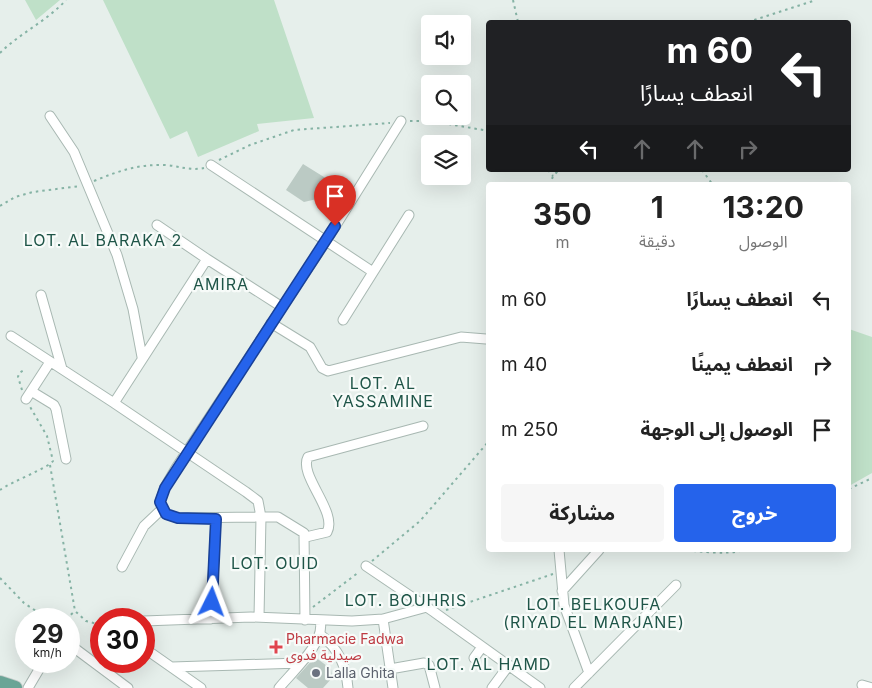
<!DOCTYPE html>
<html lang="ar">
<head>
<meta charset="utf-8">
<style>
	:root { --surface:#fff; --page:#f6f6f6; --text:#222; --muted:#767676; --accent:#2563eb }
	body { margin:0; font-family:Inter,"Noto Sans Arabic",sans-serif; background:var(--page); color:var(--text); direction:rtl; height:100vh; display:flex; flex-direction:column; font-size:19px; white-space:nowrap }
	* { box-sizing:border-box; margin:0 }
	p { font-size:16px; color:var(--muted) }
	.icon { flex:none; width:28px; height:28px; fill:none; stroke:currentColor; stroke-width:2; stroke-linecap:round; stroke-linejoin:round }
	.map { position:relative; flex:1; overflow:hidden; direction:ltr }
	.side { position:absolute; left:486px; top:182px; width:365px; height:370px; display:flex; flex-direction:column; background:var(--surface); border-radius:5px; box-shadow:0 5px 20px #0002; direction:rtl }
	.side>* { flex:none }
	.hud { position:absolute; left:486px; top:20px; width:365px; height:152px; border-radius:5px; box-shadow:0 5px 20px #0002; direction:rtl; background:#202124; color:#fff; overflow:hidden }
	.tools { position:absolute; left:421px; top:15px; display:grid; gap:10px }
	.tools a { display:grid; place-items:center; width:50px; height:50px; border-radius:5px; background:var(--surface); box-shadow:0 5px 20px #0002; font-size:25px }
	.speed { position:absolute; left:15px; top:608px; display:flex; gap:10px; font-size:25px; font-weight:700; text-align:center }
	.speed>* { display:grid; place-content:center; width:65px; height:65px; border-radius:50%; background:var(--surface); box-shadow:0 5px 20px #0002; line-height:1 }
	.speed small { font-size:12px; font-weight:400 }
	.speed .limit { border:8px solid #d22; background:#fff; color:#111 }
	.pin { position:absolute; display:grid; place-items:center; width:42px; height:42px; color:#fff; margin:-51px -21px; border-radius:50% 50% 50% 0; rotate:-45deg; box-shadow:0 0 5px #0007 }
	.pin .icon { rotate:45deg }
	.me { position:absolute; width:55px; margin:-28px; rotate:3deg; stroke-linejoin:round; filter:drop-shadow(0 0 4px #0008) }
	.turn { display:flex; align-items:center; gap:18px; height:105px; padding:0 15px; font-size:22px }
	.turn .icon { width:65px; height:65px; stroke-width:2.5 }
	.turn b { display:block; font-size:35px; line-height:42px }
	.lanes { display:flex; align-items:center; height:48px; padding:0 15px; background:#0003; justify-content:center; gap:25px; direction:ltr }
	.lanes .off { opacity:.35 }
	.eta { display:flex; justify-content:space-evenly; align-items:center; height:85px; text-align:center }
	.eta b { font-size:30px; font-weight:700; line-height:35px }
	.primary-button { display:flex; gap:10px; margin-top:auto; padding:10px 15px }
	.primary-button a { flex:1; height:58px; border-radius:5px; background:var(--accent); color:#fff; font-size:20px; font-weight:700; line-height:58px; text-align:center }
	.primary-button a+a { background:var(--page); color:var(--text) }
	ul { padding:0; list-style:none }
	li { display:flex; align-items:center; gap:15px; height:65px; padding:0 15px }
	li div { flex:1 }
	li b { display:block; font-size:19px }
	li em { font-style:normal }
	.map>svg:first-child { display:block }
	.green { fill:#bfe0c8 }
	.building { fill:#bbcac4 }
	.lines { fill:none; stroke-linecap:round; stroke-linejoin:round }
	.street-casing { stroke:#a8b8b2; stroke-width:11 }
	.primary-casing { stroke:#c2cac8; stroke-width:16 }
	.path { stroke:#86b3a5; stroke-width:2; stroke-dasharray:2.5 4; stroke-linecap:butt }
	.street { stroke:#fff; stroke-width:9 }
	.primary { stroke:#6aa596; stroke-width:14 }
	.route-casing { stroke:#184099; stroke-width:12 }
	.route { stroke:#2563eb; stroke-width:9 }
	.health-dot { fill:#e0444e; stroke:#f7fbf9; stroke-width:2 }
	.worship-dot { fill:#6b7280; stroke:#f7fbf9; stroke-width:2 }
	.labels { text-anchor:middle; stroke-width:4.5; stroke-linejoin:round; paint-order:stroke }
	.health-label { font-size:14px; fill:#be3a42; stroke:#f7fbf9; text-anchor:start }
	.worship-label { font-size:14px; fill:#5b616d; stroke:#f7fbf9; text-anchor:start }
	.quarter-label { font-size:16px; letter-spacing:1px; fill:#1f5548; stroke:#f7fbf9 }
</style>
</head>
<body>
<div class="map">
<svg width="872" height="688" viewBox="0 0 872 688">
	<rect width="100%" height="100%" fill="#e6efeb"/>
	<path class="green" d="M25,0h35l-24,20z
		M103,0h171l40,118 -57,6 2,7 -61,26 -11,-26 -17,8z
		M849,329l23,8v136l-23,13z"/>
	<path class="building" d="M303,164l29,18 -11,16 -17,4 -18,-12z
		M315,657l16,12 1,9 -9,10h-15l-12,-10z"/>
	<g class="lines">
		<defs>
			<path id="street" d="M50,116l24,36 43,103 16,54 9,48
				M211,165l162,107
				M157,225l50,34
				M41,295l21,74
				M282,307l-75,-48 -93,144 132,89 12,9 3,16h17l26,16 1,87
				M343,320l66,-105
				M271,323l39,24 12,21 6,3 133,-34 25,2
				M11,336l103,67
				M31,391l23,14 2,4 10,50
				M26,399l24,-37
				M306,537l21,-5c11,-20 -29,-57 -19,-75l115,-31
				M559,550l5,55 25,68
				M366,566l68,46 106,76
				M122,567l22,-41 18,-17
				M562,591l37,-41
				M259,617l2,-100 -83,1 -12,-4 -6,-12 5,-15 11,-19 150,-227 75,-120
				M211,619l5,-100
				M383,619l10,69
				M144,621l107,-4 101,4 31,-2 44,-12
				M321,635c18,14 25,31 27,53
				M69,644l59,44
				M144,648l57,40
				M474,658l8,-11
				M172,667l128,-4
				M390,669l34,-6 5,2 6,23
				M862,685l10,3
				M28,688l16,-27
				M279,688c13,-16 47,-46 41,-67
				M492,688l17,-23
				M574,688l102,-103"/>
			<path id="primary" d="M0,683l15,5"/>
		</defs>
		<use href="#street" class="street-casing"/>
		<use href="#primary" class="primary-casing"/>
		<path class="path" d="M513,0l5,22
			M748,22l68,-22
			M0,53c20,-20 47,-32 66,-53
			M410,121h21l58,10
			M219,160l31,-15 44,-15 96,-7
			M548,170l5,6
			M702,170l11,15
			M94,181c24,-10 45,-17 71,-16 14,1 25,6 39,3
			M550,185l3,-9 6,-6
			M0,206l15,-9 18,-5 47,-6
			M22,390l-4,-13 1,-4 5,-3
			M50,465l25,146 11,10 15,4
			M849,489l23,-11
			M0,490c11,-8 48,-22 53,-29l-6,-25 -18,-31
			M674,550c20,0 53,6 69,0
			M372,561l48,-40 69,-80
			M0,578l24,25 24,16
			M313,607l46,-35
			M446,610l107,-36
			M66,619l9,-8"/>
		<use href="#street" class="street"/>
		<use href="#primary" class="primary"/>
	</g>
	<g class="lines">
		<defs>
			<path id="route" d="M212,602l4,-83 -38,-1 -12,-4 -6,-12 5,-14 170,-262"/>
		</defs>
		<use href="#route" class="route-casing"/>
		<use href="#route" class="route"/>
	</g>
	<path class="health-dot" d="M273.5 639.5h5v5h5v5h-5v5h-5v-5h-5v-5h5z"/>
	<circle class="worship-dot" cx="316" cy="673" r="5"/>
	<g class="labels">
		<g class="health-label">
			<text x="286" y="644">Pharmacie Fadwa<tspan x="286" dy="16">صيدلية فدوى</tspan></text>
		</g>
		<g class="worship-label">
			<text x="326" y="678">Lalla Ghita</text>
		</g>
		<g class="quarter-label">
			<text x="103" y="246">LOT. AL BARAKA 2</text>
			<text x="221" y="290">AMIRA</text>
			<text x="383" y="389">LOT. AL<tspan x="383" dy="18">YASSAMINE</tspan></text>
			<text x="275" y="569">LOT. OUID</text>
			<text x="406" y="606">LOT. BOUHRIS</text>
			<text x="594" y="610">LOT. BELKOUFA<tspan x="594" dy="18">(RIYAD EL MARJANE)</tspan></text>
			<text x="489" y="670">LOT. AL HAMD</text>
		</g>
	</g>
</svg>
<div class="tools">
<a><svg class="icon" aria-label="sound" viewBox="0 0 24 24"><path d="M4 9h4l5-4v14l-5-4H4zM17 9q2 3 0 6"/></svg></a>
<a><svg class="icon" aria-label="search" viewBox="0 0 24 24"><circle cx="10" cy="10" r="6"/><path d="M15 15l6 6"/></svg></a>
<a><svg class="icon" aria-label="layers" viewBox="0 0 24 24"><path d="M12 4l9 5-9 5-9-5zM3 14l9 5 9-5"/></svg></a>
</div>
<div class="speed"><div>29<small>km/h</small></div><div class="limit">30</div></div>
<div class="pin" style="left:335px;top:226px;background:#d93025"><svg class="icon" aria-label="arrive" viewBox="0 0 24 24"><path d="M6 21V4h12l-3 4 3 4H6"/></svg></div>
<svg class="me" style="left:212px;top:602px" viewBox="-20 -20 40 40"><path d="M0-17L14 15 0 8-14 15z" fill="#2563eb" stroke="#fff" stroke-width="4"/></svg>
<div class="hud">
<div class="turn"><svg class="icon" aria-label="left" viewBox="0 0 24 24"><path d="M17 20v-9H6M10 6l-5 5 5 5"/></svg><div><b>60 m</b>انعطف يسارًا</div></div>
<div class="lanes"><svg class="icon" aria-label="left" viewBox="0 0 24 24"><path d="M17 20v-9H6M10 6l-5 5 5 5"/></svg><svg class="icon off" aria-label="ahead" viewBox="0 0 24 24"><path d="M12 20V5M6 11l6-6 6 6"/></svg><svg class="icon off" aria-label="ahead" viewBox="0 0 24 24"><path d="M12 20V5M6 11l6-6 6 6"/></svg><svg class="icon off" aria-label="right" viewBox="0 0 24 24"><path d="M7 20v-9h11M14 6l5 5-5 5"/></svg></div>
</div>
<section class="side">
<div class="eta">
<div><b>13:20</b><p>الوصول</p></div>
<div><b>1</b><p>دقيقة</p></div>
<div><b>350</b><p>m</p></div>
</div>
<ul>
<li><svg class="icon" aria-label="left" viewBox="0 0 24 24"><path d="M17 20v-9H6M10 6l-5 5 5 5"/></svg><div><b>انعطف يسارًا</b></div><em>60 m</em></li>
<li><svg class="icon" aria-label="right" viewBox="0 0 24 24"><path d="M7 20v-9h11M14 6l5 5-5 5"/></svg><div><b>انعطف يمينًا</b></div><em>40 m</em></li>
<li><svg class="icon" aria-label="arrive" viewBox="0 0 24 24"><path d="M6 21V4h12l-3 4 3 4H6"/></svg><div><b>الوصول إلى الوجهة</b></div><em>250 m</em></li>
</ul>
<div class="primary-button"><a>خروج</a><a>مشاركة</a></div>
</section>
</div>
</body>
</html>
